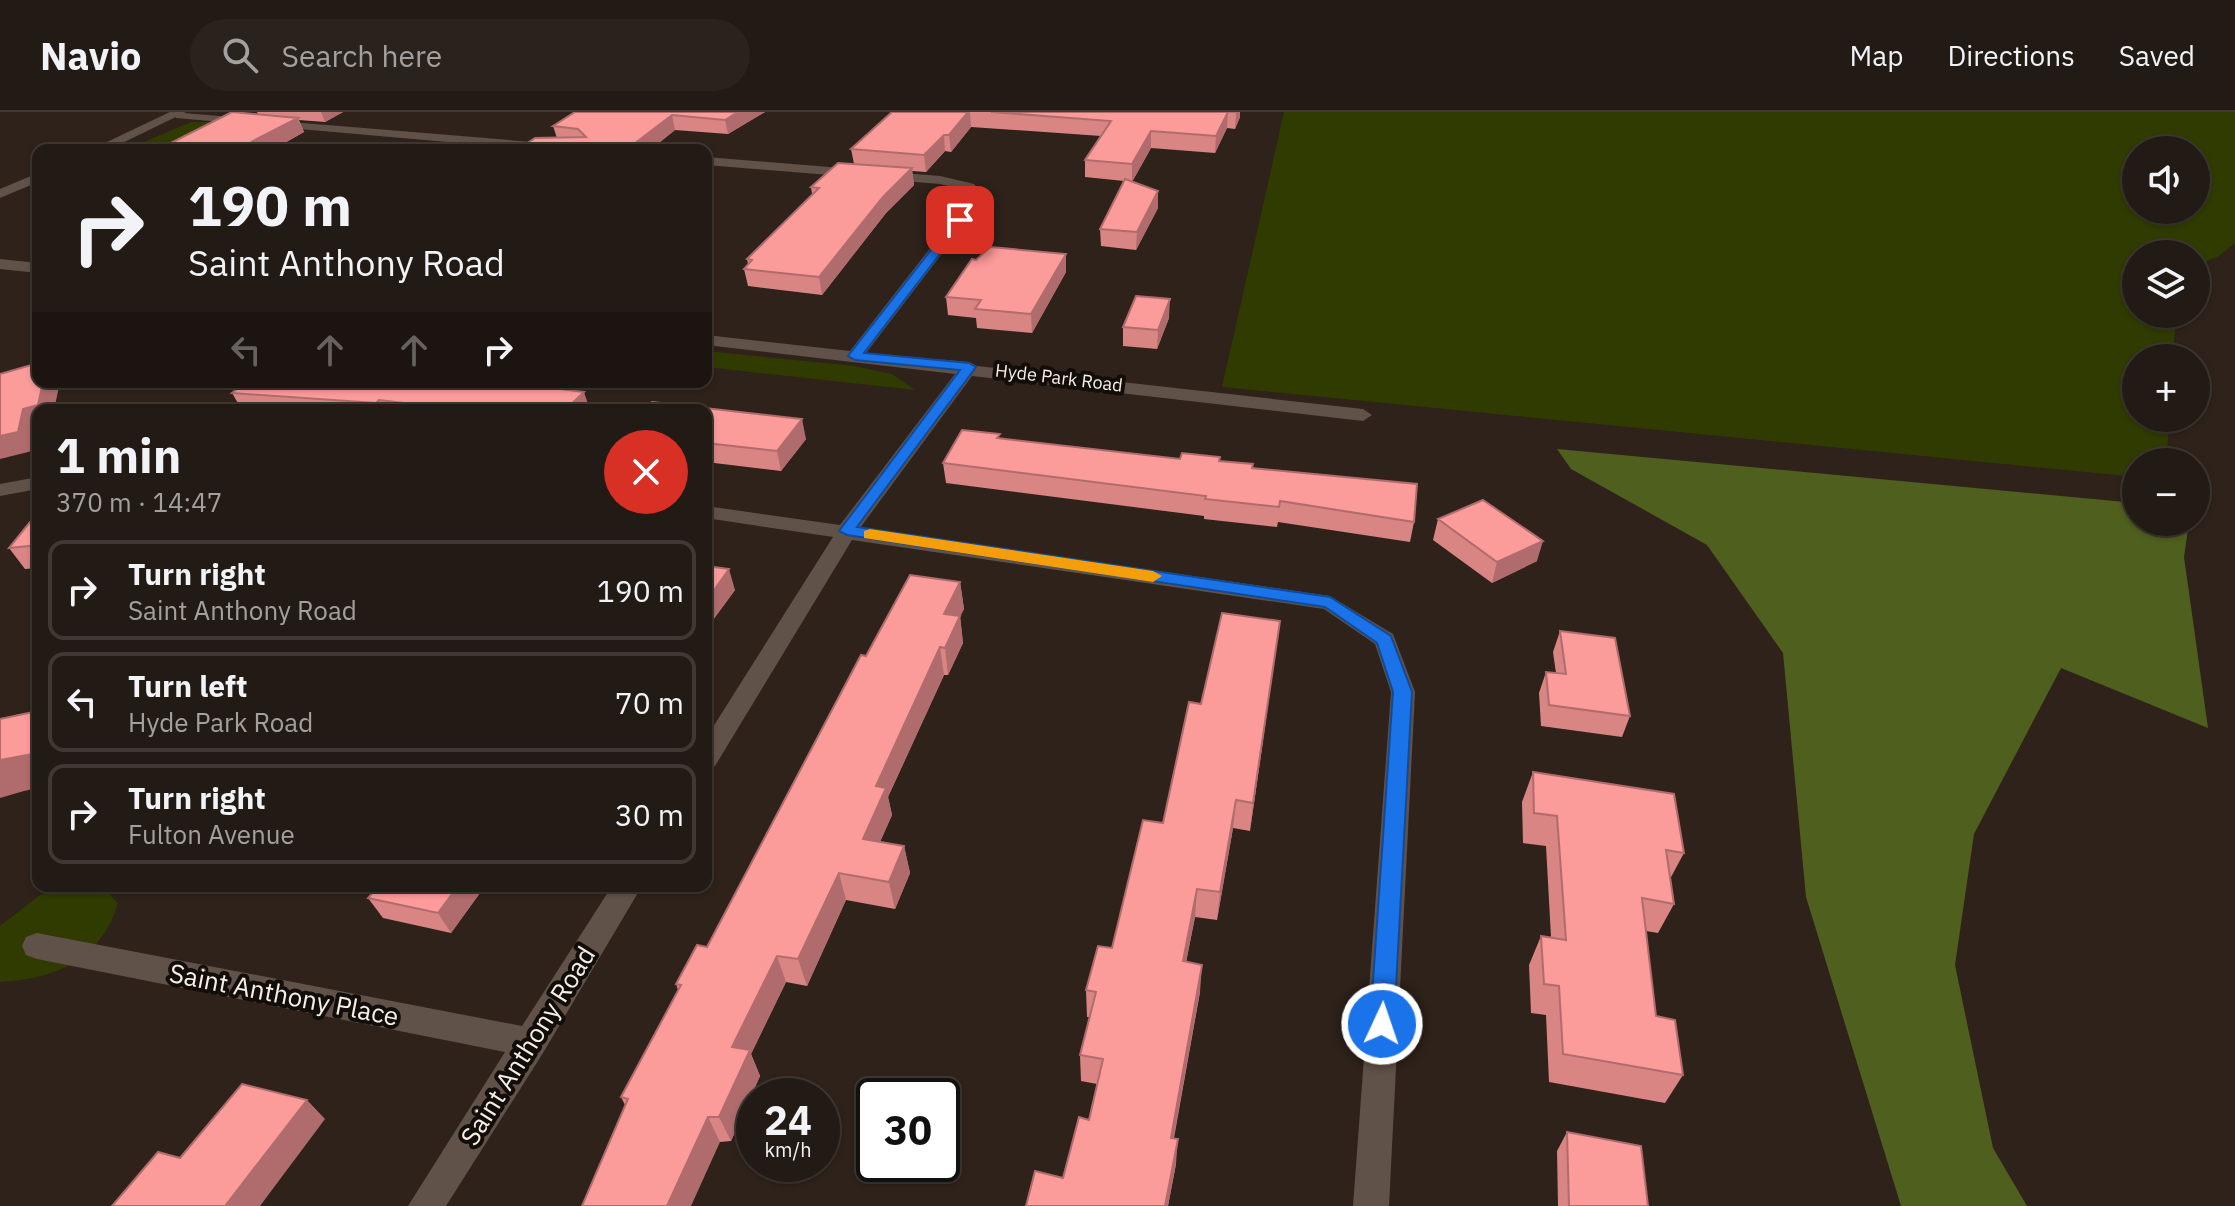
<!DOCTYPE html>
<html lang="en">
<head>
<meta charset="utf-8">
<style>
	:root { --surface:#221a14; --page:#2a231d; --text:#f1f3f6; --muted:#a2a1a0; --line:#3f3834 }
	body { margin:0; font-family:"IBM Plex Sans",sans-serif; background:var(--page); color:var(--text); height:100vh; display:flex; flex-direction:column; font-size:30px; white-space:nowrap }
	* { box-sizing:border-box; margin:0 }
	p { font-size:26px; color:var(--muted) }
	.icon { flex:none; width:44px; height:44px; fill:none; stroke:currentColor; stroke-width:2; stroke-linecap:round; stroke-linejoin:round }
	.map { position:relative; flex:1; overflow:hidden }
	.drawer { position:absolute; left:32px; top:292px; width:680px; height:488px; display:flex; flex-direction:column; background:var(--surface); border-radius:16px; box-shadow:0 2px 6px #0004,0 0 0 2px var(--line) }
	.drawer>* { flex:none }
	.guide { position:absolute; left:32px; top:32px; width:680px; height:244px; border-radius:16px; box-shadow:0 2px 6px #0004,0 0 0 2px var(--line); background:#221a14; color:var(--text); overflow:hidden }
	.tools { position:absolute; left:2122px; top:24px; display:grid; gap:16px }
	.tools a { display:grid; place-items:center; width:88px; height:88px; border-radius:50%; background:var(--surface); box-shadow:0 2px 6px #0004,0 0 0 2px var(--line); font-size:40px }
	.speed { position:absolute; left:736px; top:966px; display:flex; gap:16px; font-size:40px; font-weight:700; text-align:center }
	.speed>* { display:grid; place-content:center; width:104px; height:104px; border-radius:50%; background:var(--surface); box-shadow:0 2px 6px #0004,0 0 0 2px var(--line); line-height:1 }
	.speed small { font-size:20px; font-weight:400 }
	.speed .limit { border:4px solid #111; border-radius:12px; background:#fff; color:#111 }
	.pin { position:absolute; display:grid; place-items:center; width:68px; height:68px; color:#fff; margin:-34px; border-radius:16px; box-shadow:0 4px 12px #0006 }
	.me { position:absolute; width:88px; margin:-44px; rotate:3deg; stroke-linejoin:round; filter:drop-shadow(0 0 6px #0008) }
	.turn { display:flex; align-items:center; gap:28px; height:168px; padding:0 24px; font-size:36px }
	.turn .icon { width:104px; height:104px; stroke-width:2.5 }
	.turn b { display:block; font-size:56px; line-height:68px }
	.lanes { display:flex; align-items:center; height:76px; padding:0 24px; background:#0003; justify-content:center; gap:40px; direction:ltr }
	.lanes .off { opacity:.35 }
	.round { display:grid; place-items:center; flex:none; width:84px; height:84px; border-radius:42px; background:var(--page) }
	.headline { display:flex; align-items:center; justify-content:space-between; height:136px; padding:0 24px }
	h1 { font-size:48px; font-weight:700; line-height:60px }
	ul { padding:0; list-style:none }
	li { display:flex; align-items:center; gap:24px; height:100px; margin:0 16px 12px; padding:0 8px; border:4px solid var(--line); border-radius:16px }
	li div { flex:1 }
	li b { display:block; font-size:30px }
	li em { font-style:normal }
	header { display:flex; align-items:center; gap:48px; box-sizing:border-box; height:112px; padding:0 40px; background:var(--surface); border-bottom:2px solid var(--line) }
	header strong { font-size:38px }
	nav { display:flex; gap:44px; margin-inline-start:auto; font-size:28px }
	.search { width:560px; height:72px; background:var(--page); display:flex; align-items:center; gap:20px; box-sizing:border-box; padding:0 28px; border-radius:44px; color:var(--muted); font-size:30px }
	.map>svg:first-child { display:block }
	.green { fill:#2f3b00; fill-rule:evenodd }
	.forest { fill:#4f5f1d }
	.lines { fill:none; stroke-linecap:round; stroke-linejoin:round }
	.street { fill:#605249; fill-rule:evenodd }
	.secondary { fill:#605249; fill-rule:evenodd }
	.wall { fill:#d88584 }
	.shaded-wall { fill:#b06c6c }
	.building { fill:#fb9b9a; stroke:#b06c6c; stroke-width:2 }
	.route { fill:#1a73e8; stroke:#114b97; stroke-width:2 }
	.slow { fill:#f59e0b }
	.labels { text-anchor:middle; stroke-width:8; stroke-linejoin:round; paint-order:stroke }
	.far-street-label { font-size:18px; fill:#f6eee8; stroke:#120d09 }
	.near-street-label { font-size:26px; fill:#f6eee8; stroke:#120d09 }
</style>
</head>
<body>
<header>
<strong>Navio</strong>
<div class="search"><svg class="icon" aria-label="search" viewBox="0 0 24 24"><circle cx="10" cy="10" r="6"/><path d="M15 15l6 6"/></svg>Search here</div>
<nav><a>Map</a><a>Directions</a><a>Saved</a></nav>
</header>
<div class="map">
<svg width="2235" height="1094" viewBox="0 0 2235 1094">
	<rect width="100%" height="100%" fill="#2e221a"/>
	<path class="green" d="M1284,0h951v131l-16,13 -23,10v-12h-60v60h40l-3,44h-37v60h33l-2,44h-31v15l-914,-90zM2136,38h60v60h-60z
		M191,10h43l-57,28h-52z
		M706,239l149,15 37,8 23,16 -209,-23z
		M69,776h35l14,15c-17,57 -62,76 -118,79v-56l40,-31z"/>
	<path class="forest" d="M1557,337l579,54v19h53l-5,35 24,171 -147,-60 -87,166 -19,131 38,183 34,58h-126l-95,-309 -23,-244 -76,-108 -136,-76z"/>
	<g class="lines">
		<path class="street" d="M171,0l410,34 7,4h-51l-361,-32z
			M706,45l234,19 34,8 9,10v6l-117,153 103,9 8,4 386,43 9,6 -9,6 -391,-45 -112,152 470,68 63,38 22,58 -26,514h-36l38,-514 -16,-48 -51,-35 -472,-69 -137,226 -9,3v-31l127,-201 -127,-19v-12l134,19 115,-151 -249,-29v-10l144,16 120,-154 -6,-7 -24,-6 -234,-19z
			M0,147l38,4v10l-38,-4z
			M38,365v12l-38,7v-12z
			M612,774h30l-99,167 -97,153h-38l97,-154 -468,-93 -11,-4 -4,-9 4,-9 11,-4 485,93z"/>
		<path class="secondary" d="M170,0h16l-78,38h-18z
			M38,61v9l-38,16v-9z"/>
	</g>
	<path class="wall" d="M257,0h86l-18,10 -26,-2 5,12 -21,12 -126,6 101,-36z
		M575,0h190l-37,22 -53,-4 -25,20h-133l40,-12 -4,-12z
		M892,0h348v5l-5,12 -8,-1 -12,25 -64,-5 -19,34 26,26 -22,42 -35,-4 -1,-17 24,-48 -39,-4v-17l16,-24 -130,-9 -20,25 -6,-1 -19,21 -14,-1 2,14 -28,28 -64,82 -74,-9 -4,-17 4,-5 -1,-5 65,-65 -1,-7 43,-23 -3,-15z
		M1066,160l-34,61 -55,-5 -1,-10 -28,-3 -2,-18z
		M1169,206l-12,31 -34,-3v-19z
		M232,281l358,17h-348z
		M706,298l100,29 -25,32 -75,-9z
		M1000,327l180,20 40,2 33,7 161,54 -4,20 -132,-20 -1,5 -73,-8v-3l-258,-33 -3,-20z
		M38,400v56l-13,1 -16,-21z
		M1438,407l99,42 -45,22 -59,-43z
		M706,454l29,24 -22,30 -7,-1z
		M960,470l4,27 -4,7 3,27 -15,32h-4l-56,122 4,18 -12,27 24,4 6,27 -15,36 -49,-9 -39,86 -21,-4 -35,72 9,22 -29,65 -11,1 -95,-37 -4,-8 57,-107 -2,-6 31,-37 159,-291z
		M1280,509l-30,210 -17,-3 -16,92 -22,-3 -9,45 14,30 -26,146 2,26 -8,42h-142l37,-28 26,-58 8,-36 -16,-3 -1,-26 10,-38h-3l-1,-27 26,-42 51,-125 38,-119z
		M1560,519l70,85 -8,21 -81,-11 -2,-33 7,-21 10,1 -3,-21z
		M1533,660l151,81 -14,26 4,25 -16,29 -12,-2 10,85 27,59 -18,28 -116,-21 -3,-67 -15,-2 -2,-48 12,-29 10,1 -5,-91 -23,-3 -1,-41z
		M370,774h115l-34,47 -68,-15 -15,-20 7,-8 -3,-1z
		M1567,1020l81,74h-90l-1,-55z"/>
	<path class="shaded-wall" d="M321,0h22l-18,10z
		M738,0h27l-37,22 -3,-14z
		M968,0h2l1,15 -20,25 -2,-17z
		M1228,0l-1,16 -12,25 1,-17z
		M1236,0h4v5l-5,12z
		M672,3l3,15 -25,20h-24z
		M298,6l6,14 -33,18 -18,-9z
		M1151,19v17l-19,34v-18z
		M944,23l1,16 -19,21 -2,-17z
		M912,56l2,17 -28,28 -64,82 -3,-18 64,-80z
		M1158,79v17l-22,42 1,-18z
		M1066,142v18l-34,61 -1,-19z
		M1170,187l-1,19 -12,31 1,-19z
		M43,270h17l-6,28h-16v18h-1l-5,23 -32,8v-23z
		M584,280l6,18h-25z
		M379,288l5,10h-5l-3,-7z
		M802,307l4,20 -25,32 -4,-20z
		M1543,429l-6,20 -45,22 5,-21z
		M729,457l6,21 -22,30 -6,-20z
		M960,470l4,27 -16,32 -4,-27z
		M960,504l3,27 -15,32 -3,-27z
		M1280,509l-30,210 3,-28z
		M940,535l4,28 -56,122 4,18 -23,51 -6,-27 13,-53z
		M38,641v35l-14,3 -24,7v-38z
		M1236,688l-3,28 -16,92 3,-28z
		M904,734l6,27 -15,36 -6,-27z
		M839,761l7,27 -39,86 -9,-27z
		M458,774h27l-34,47 -13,-20z
		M1197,777l-2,28 -14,71 2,-27z
		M777,844l9,26 -35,72 9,22 -29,65 -12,-24 13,-70z
		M1202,853l-2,27 -31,171 2,-25z
		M307,988l18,19 -65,87h-35z
		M708,1005l12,25 -29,64h-24z
		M1178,1027l-2,25 -8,42h-3z"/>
	<path class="building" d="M232,0l66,6 -45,23 98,9h-194z
		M575,0h163l-13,8 -53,-5 -46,35h-109l18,-12 51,-1 -8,-8 -25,-3z
		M892,0h76l-19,23h-5l-20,20 -73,-6z
		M991,0h245h-8l-12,24 -65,-5 -19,33 -47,-4 26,-39z
		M838,51l74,5 -29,29 -64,80 -75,-8 8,-9 -5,-1 72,-71 -8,-1z
		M1125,67l33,12 -21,41 -37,-3z
		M990,135l76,7 -35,60 -56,-5 6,-9 -35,-3 26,-38 4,1z
		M1136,184l34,3 -12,31 -35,-3z
		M38,251v19h5l-5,23 -15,4 -5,23 -18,4v-62z
		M245,270h260l79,10 -19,18h-102l-84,-10 -3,3 -144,-10z
		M652,290l150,17 -25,32 -71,-8v-33h-62z
		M962,318l38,4 -3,4 183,21 2,-6 38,4 -1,4 34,3 -1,4 165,16 -3,38 -134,-21 -1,6 -74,-8 1,-3 -263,-33z
		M1483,388l60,41 -46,21 -59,-43z
		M38,400v33l-29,3z
		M706,454l23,3 -22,31h-1z
		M910,463l50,7 -16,32 16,2 -15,32 -5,-1 -64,139 10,2 -23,51 41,7 -15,36 -50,-9 -41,86 -21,-3 -45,91 18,3 -31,67h-11l-41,89h-85l46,-107 -7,-2 60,-112 -5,-1 21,-39 10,2 154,-292 5,1z
		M1222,501l58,8 -27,182 -17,-3 -16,92 -23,-3 -14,72 19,4 -31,173 7,1 -13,67h-139l9,-35 28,7 16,-61 10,3 14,-61 -23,-4 16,-63 -10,-2 12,-44 14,2 31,-128 20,3 26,-121 12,2z
		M1560,519l55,7 15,78 -81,-11 -3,-33 20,2z
		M38,599v42l-38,7v-41z
		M1533,660l141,22 10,59 -18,-3 8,54 -32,-6 14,118 19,4 8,55 -120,-21 -4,-68 -15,-2 -3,-48 25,4 -9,-124 -23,-3z
		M378,774h80l-20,27 -70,-15z
		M242,972l65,16 -82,106h-113l46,-54 22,6z
		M1567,1020l74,14 7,60h-79z"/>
	<path class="route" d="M956,106l10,2 -102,133 105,10 7,4 -119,160 473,70 61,39 21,56 -18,332 -3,8 -9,3 -8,-3 -4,-8 23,-332 -16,-49 -52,-36 -478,-72 -8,-4 121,-161 -105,-10 -7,-4z"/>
	<path class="slow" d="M870,417l283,42 9,5 -9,6 -289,-44v-7z"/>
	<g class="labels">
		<g class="far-street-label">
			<text transform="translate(1059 266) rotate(7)" y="6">Hyde Park Road</text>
		</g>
		<g class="near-street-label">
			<text transform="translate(284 883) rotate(11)" y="9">Saint Anthony Place</text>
			<text transform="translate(528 934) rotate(-58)" y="9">Saint Anthony Road</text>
		</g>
	</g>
</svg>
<div class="tools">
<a><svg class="icon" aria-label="sound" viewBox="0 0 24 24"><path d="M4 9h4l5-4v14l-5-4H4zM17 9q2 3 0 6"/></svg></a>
<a><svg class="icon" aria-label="layers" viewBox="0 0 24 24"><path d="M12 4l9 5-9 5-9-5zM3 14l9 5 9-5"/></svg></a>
<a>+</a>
<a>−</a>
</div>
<div class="speed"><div>24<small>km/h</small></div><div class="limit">30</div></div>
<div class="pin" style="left:960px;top:108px;background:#d93025"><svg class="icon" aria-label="arrive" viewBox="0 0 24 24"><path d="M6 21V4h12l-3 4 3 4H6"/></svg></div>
<svg class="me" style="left:1382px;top:912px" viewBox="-20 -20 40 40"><circle r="17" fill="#1a73e8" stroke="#fff" stroke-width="3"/><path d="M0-11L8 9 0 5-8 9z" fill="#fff"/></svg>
<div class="guide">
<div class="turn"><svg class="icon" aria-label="right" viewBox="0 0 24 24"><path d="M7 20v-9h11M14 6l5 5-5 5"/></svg><div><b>190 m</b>Saint Anthony Road</div></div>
<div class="lanes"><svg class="icon off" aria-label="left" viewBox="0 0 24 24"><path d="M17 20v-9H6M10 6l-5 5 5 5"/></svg><svg class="icon off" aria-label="ahead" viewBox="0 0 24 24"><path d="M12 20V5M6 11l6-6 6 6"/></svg><svg class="icon off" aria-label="ahead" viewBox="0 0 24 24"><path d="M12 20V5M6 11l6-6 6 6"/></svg><svg class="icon" aria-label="right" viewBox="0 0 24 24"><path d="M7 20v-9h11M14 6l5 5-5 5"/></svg></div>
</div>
<section class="drawer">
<div class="headline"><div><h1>1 min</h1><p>370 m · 14:47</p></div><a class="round" style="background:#d93025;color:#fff"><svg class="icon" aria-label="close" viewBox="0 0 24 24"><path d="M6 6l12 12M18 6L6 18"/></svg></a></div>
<ul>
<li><svg class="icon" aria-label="right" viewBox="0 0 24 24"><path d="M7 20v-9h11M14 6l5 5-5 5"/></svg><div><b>Turn right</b><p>Saint Anthony Road</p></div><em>190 m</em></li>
<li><svg class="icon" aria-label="left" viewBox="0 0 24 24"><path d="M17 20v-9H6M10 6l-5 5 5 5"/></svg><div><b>Turn left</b><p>Hyde Park Road</p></div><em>70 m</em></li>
<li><svg class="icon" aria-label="right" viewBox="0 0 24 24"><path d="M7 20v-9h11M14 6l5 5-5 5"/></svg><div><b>Turn right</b><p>Fulton Avenue</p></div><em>30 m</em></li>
</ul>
</section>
</div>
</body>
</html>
